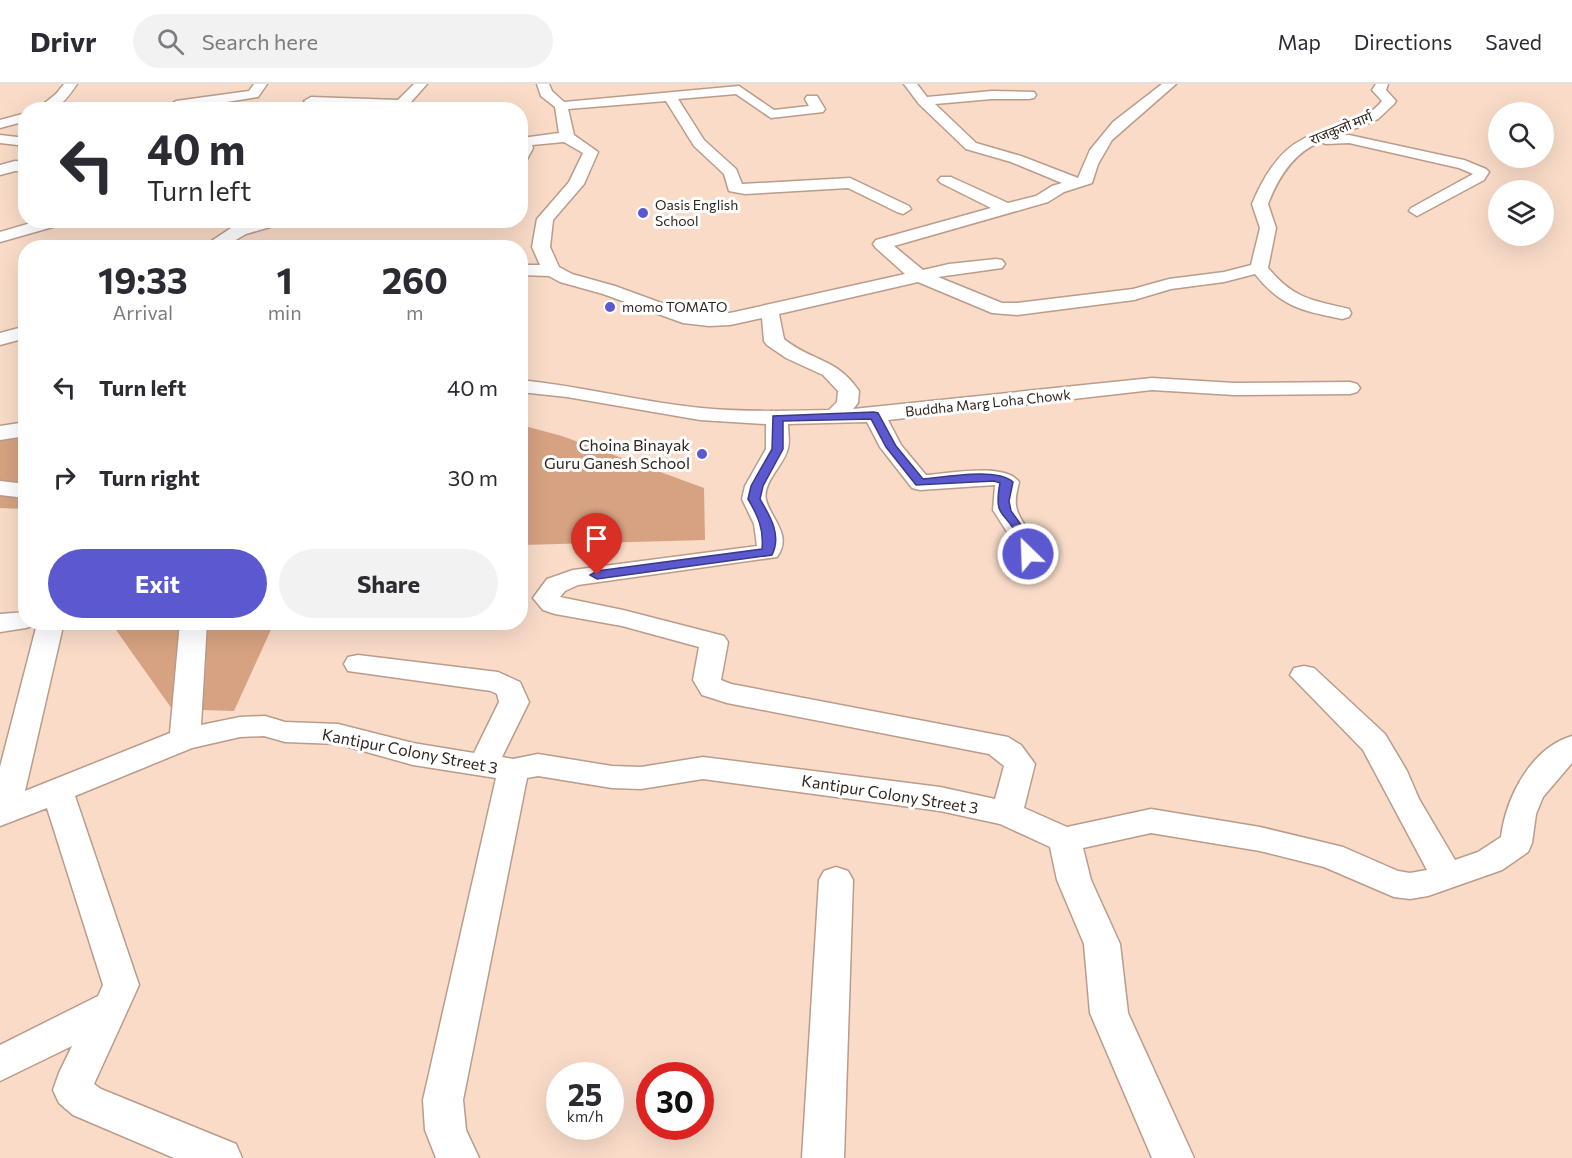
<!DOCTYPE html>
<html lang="en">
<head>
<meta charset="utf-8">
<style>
	:root { --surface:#fff; --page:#f2f2f3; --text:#2b2b33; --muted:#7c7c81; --line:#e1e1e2; --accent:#5c58d0 }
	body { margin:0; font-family:Commissioner,"Noto Sans Devanagari",sans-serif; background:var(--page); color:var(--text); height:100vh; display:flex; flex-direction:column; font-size:22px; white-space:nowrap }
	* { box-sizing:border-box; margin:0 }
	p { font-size:20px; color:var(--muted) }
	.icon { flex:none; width:33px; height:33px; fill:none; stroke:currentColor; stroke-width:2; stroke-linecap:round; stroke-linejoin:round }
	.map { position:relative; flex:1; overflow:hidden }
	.side { position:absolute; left:18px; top:156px; width:510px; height:390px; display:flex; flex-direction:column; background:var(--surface); border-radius:24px; box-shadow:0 6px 24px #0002 }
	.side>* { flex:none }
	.top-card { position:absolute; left:18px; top:18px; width:510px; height:126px; border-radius:24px; box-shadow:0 6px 24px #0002; background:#fff; color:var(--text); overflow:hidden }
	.controls { position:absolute; left:1488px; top:18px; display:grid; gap:12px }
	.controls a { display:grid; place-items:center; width:66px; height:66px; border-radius:50%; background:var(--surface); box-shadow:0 6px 24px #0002; font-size:30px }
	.speed { position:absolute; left:546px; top:978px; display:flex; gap:12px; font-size:30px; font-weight:700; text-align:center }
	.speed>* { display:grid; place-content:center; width:78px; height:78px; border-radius:50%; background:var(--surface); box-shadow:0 6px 24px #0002; line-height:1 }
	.speed small { font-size:15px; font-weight:400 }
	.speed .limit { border:9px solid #d22; background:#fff; color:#111 }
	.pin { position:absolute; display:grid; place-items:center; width:51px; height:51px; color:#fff; margin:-62px -26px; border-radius:50% 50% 50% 0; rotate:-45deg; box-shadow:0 0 6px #0007 }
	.pin .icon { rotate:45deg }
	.me { position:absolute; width:66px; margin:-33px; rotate:336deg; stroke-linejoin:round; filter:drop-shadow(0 0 4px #0008) }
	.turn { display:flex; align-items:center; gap:21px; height:126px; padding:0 30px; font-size:27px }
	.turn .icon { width:78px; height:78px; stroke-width:2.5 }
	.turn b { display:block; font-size:42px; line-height:51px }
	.eta { display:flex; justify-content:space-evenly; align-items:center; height:102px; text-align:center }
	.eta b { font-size:36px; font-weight:700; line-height:42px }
	.primary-button { display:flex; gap:12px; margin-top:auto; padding:12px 30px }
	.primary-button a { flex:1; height:69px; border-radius:36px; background:var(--accent); color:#fff; font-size:24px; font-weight:700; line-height:69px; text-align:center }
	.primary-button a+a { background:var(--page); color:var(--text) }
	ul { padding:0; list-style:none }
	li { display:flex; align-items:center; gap:18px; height:90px; padding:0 30px }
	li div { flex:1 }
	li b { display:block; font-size:22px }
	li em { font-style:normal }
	header { display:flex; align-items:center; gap:36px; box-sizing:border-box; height:84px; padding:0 30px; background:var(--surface); border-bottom:2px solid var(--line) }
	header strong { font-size:28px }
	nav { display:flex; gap:33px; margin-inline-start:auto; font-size:21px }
	.search { width:420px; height:54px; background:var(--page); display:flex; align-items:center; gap:15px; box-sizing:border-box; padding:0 21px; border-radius:33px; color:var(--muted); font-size:22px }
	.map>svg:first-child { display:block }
	.green { fill:#d6a282 }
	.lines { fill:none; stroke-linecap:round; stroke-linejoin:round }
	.minor-casing { stroke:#b99c8b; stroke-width:3 }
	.minor { fill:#fff; fill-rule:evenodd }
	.route { fill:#5c58d0; stroke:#3c3987; stroke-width:1.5 }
	.poi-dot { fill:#5c58d0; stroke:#fff; stroke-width:2 }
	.labels { text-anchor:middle; stroke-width:6; stroke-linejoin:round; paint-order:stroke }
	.far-street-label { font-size:14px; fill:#30251e; stroke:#fff }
	.far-poi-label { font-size:14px; fill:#30251e; stroke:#fff; text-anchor:start }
	.poi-label { font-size:16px; fill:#30251e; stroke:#fff; text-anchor:end }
	.street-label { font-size:16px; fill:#30251e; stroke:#fff }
</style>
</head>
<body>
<header>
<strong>Drivr</strong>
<div class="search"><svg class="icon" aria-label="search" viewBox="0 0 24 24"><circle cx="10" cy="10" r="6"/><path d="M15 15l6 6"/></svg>Search here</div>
<nav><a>Map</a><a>Directions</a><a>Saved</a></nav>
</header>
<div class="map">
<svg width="1572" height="1074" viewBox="0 0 1572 1074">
	<rect width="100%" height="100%" fill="#f9dbc8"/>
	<path class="green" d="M521,341l41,11 142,52 1,52 -184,5z
		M25,346v79l-25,-1v-73z
		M111,539h163l-40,88 -62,-2z"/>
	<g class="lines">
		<defs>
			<path id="minor" d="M64,0h13c-13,19 -18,26 -41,26l20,-16z
				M254,0h13l-9,13 -80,13h-15l13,-9 73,-10z
				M414,0h13l-23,26 -93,-5 -7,-4 7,-4 87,3z
				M537,0h12l3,7 12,11 175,-16 35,24 35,-4 -4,-7 2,-3h10l8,13 -2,3 -52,6 -35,-24 -58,5 26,41 32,29 6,15 108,-6 59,28 2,3 -8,5 -6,-2 -49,-24 -103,6 -16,-3 -5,-17 -30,-28 -28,-45 -98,8 6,26 24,17 -14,32 -31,36 -3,27 9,20 13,7 43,12 71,26 44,1 175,-39 -29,-26 -3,-4 3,-4 115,-32 -50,-25 -3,-3 3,-3h10l57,26 28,-7 16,-10 10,-3 -51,-21 -45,-13 -47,-45 -15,-20h13l10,13 65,-6 42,1 2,3 -2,3 -5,1h-37l-57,5 41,39 45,13 57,22 12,-28 23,-28 49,-38h14l-64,56 -14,24 -6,19 -28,9 -16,10 -154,44 29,24 26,-6 47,-5 6,1 3,4 -3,4 -64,9 64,26h15l116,-14 36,-10 55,-7 27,-7 9,-37 -8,-24c10,-24 26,-53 51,-65 26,-14 60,-14 79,-38l-10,-11 4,-6h12l-2,6 10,11 -2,3 -16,15 -39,16h10l115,25 22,9 3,3 -5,8 -67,36 -8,-5 2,-3 62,-34 -14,-6 -110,-25 -23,1 -6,-2c-27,11 -42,36 -52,62l8,24 -8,40c26,31 43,32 81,41l2,4 -2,4 -7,2c-39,-8 -61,-12 -87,-45l-31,8 -53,7 -37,11 -117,15 -25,-2 -74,-31 -139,32 5,25c28,23 52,18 75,52l-1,12 -5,6 299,-31 82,5 116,-1 7,2 3,4 -3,4 -7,2 -116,1 -82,-5 -264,30 13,25 25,30c22,-1 79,-13 93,7 -2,9 -5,19 -2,28 11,31 37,28 10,67l-9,3 -9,-3 -4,-5 6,-13 3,-16 -21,-33 2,-25 -75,5 -8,-2 -32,-41 -13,-25 -79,2c0,8 2,17 0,24 -3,16 -26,34 -22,52 5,19 27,35 11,57l-199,28 -13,6 -5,6 63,13 101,26 4,6 -7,38 10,4 277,53 13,8 14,19 -11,44 43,19 84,-18 109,18 83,20 55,24 12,2 17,-3 -64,-120 -73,-75 4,-7 10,-2 10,2 71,66 22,37 12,28 36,61 23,-8 23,-15c5,-40 30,-89 71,-101v27l-29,34 -7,17 -4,29 -4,9 -26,18 -74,26 -18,3 -16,-2 -70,-30 -64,-16 -109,-18 -68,15 8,32 29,64 8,69 66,145h-42l-62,-145 -6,-69 -27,-64 -7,-33 -50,-23 -60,-13 -237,-32 -62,10 -29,-1 -74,-12 -11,2 -64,322 3,30 13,28h-43l-11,-28 -2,-30 73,-322 -83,-13 -75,-21 -53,-2 -21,-6 -24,1 -48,11 -117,48 64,189 -45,99 7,5 135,55 6,14h-68l-101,-43 -14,-12 -6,-13 6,-17 13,-27 -72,35v-36l98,-49 5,-11 -56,-177 -47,18v-59l37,-143 -11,4 -26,4v-18l26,-2v10h38l-39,169 145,-58 10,-111h27l-6,103 39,-8 25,-1 20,6 53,2 75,19 61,10 25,-51 -2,-8 -6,-3 -143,-20 -4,-7 4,-7 10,-2 140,17 22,10 9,20 -27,55 11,2 25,-5 74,12 29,1 62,-10 237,30 55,12 9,-33 -15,-12 -262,-51 -25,-8 -9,-15 6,-33 -77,-21 -67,-12 -12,-4 -10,-12 14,-19 26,-9 184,-24 -3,-22 -12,-25 3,-13 21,-37v-25l-66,-4 -133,-23 -47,-5v-12c61,6 121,22 181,28 42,4 85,3 128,2l8,-8 1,-11 -15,-16 -37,-17 -19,-13 -3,-4 -2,-23 -32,7 -21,1 -26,-3 -80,-29 -43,-12 -11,-6 -29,-1v-10h20l-8,-18 5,-28 32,-37 14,-29 -19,-11 -32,3 1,3 -8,15 -5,1 2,-26 37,-5 -4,-26 -14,-11z
				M26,29v8l-26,7v-8z
				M0,51l26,3v8l-26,-3z
				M15,77l11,1v9h-11l-15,4v-10z
				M41,136h28l-2,3 -67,19v-10z
				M257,136h29l-2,3 -38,11 -24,14h-21l33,-22z
				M26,242v12l-26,7v-12z
				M26,338v14l-26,4v-14z
				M0,397l26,3v14l-26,-3z
				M836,783l12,4 5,9 -9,278h-42l17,-278 5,-9z"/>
		</defs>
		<use href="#minor" class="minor-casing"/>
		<use href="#minor" class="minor"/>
	</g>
	<path class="route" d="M874,328l4,1 18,33 27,33c22,-2 74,-12 90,3l-4,19 2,10 19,26 4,17 -2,3h-9c-3,-7 -2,-14 -5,-20 -12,-27 -25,-17 -18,-54l-6,-2 -78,4 -30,-38 -15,-28 -88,2v28l-20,37 -3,13c10,17 22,36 12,56l-175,24 -7,-4 7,-4 165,-22c2,-20 -4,-33 -14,-50l3,-13 21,-37 1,-33z"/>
	<g class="poi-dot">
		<circle cx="643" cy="129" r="6"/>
		<circle cx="610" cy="223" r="6"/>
		<circle cx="702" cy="370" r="6"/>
	</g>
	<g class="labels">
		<g class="far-street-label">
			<text transform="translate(1341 44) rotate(-22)" y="5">राजकुलो मार्ग</text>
			<text transform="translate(988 319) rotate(-6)" y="5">Buddha Marg Loha Chowk</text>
		</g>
		<g class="far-poi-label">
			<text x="655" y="126">Oasis English<tspan x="655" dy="16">School</tspan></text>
			<text x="622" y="228">momo TOMATO</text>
		</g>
		<g class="poi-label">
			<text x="690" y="367">Choina Binayak<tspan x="690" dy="18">Guru Ganesh School</tspan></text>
		</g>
		<g class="street-label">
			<text transform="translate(410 667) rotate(11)" y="6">Kantipur Colony Street 3</text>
			<text transform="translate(890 710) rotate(9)" y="6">Kantipur Colony Street 3</text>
		</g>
	</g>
</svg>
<div class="controls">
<a><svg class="icon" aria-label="search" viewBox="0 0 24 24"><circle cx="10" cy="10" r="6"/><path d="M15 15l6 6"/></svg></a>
<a><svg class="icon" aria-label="layers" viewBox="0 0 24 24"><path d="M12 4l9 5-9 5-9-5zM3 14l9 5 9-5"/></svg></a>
</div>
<div class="speed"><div>25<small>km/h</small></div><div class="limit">30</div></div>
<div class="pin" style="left:597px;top:491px;background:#d93025"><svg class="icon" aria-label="arrive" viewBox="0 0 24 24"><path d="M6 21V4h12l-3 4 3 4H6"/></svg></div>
<svg class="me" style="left:1028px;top:470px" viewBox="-20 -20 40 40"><circle r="17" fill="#5c58d0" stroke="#fff" stroke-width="3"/><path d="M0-11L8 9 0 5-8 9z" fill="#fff"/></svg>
<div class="top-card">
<div class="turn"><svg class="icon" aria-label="left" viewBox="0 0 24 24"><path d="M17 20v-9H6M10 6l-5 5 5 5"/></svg><div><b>40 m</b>Turn left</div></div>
</div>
<section class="side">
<div class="eta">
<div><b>19:33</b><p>Arrival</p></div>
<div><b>1</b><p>min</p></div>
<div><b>260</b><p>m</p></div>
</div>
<ul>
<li><svg class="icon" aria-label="left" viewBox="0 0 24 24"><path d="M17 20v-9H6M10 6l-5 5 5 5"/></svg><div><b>Turn left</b></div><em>40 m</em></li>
<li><svg class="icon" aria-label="right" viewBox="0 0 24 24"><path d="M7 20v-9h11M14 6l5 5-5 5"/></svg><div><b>Turn right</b></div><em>30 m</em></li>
</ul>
<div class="primary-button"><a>Exit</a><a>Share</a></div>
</section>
</div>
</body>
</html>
